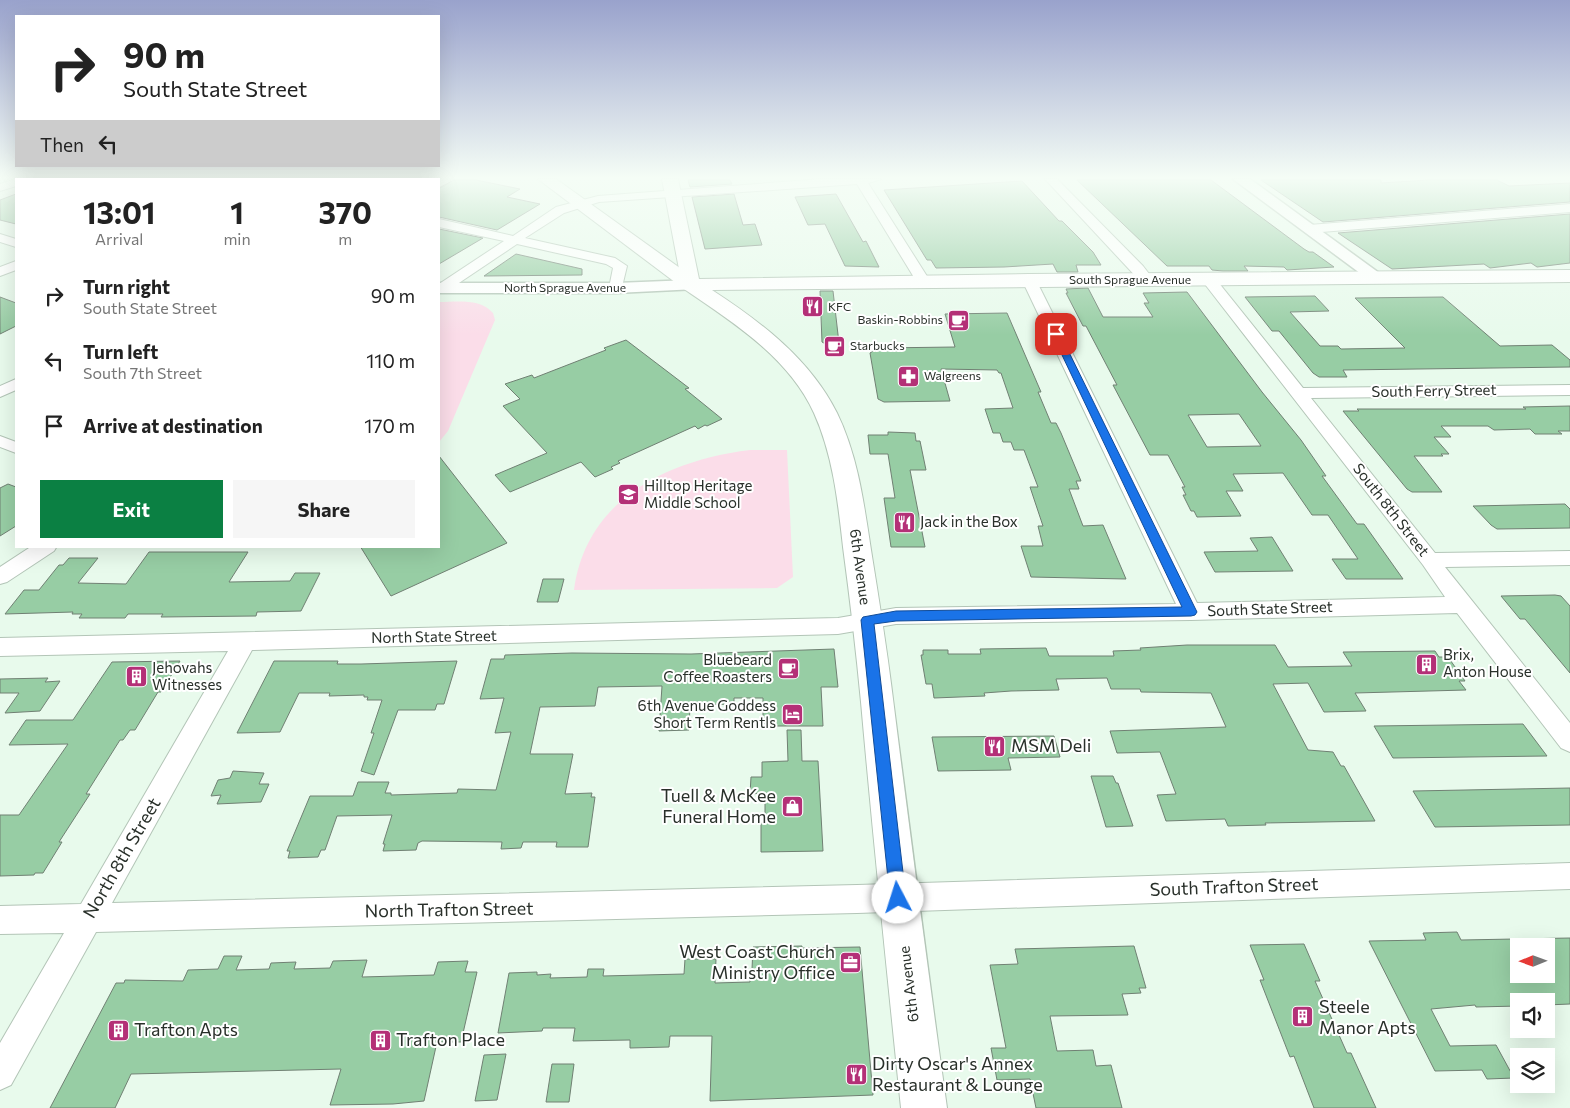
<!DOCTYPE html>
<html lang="en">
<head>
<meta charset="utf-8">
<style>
	:root { --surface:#fff; --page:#f6f6f6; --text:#222; --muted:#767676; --accent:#0b8043 }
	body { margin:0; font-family:Commissioner,sans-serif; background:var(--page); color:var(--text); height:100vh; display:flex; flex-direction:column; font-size:19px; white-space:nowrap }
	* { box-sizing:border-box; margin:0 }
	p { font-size:16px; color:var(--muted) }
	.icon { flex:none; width:28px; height:28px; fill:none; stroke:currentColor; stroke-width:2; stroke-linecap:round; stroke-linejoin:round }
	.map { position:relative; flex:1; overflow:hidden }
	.panel { position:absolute; left:15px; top:178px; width:425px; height:370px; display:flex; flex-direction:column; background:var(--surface); border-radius:0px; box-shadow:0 5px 20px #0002 }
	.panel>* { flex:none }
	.banner { position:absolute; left:15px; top:15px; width:425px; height:152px; border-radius:0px; box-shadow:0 5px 20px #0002; background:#fff; color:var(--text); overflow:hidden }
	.needle { width:32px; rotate:269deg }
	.fabs { position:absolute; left:1510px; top:938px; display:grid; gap:10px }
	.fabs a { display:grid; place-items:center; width:45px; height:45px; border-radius:0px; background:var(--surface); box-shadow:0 5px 20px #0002; font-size:25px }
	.pin { position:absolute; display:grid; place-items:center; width:42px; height:42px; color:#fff; margin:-21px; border-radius:10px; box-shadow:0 2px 8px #0006 }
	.me { position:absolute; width:55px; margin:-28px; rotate:355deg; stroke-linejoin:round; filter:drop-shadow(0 0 4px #0008) }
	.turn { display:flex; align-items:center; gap:18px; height:105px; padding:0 25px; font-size:22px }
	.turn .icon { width:65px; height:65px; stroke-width:2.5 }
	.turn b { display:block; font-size:35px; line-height:42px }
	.then { display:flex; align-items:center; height:48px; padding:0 25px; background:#0003; gap:10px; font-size:19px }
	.eta { display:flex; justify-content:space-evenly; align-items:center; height:85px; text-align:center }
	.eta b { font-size:30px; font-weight:700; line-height:35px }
	.button { display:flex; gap:10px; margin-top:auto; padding:10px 25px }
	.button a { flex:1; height:58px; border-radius:0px; background:var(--accent); color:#fff; font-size:20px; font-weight:700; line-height:58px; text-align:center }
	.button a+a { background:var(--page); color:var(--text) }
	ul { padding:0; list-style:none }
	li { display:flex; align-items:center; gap:15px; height:65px; padding:0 25px }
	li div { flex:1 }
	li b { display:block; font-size:19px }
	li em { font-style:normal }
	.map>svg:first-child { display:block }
	.green { fill:#fbdde9 }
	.building { fill:#97cda4; stroke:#708073; fill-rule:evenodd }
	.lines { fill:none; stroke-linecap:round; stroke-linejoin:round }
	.minor-casing { stroke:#b3c5b7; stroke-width:2 }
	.tertiary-casing { stroke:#b3c5b7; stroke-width:3 }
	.secondary-casing { stroke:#b3c5b7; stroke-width:2 }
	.primary-casing { stroke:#b3c5b7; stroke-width:2 }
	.minor { fill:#fff; fill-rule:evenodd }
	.tertiary { fill:#fff; fill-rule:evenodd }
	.secondary { fill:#fff; fill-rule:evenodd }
	.primary { fill:#fff; fill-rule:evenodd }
	.route { fill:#1a73e8; stroke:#114b97 }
	.labels { text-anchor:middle; stroke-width:4; stroke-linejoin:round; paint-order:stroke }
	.far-street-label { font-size:12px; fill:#29302a; stroke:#fff }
	.far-poi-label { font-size:12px; fill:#29302a; stroke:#fff; text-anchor:start }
	.street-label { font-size:15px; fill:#29302a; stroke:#fff }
	.poi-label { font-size:15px; fill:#29302a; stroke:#fff; text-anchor:start }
	.near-poi-label { font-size:18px; fill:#29302a; stroke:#fff; text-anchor:start }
	.near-street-label { font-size:18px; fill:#29302a; stroke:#fff }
</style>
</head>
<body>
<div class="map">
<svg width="1570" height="1108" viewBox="0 0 1570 1108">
	<rect width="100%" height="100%" fill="#e8faec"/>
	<path class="green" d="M439,302c18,0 41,-4 54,11l2,7 -47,111 -9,11z
		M750,450h37l6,127 -16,11 -203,2c12,-91 94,-130 176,-140z"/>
	<path class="building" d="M454,180h22l44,9 -13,8 33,7 -43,26 -58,-13v-29z
		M688,180h42l2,4 -42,3z
		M1077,180h134l93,69 5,3h4l21,15 -47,3 -3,-3 -40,-1 4,5h-25l-11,-1 -3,-4h-42z
		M1261,180h120v3l47,-3h69l12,6 61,-3v19l-247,20z
		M1022,181l37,40h3l31,31 8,13h-25l2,7h-21l-4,-8 -49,3 -68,1 -5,-8h-4l-43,-70z
		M16,194v30l-16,-4v-20z
		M734,194l9,31 12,-1 7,21 -57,4 -13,-52z
		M836,194l27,48 3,-1 13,26 -34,-1 -20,-42 -17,1 -13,-28z
		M1570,214v49l-33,4 -6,-4 -41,5 -6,-4 -92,5 -54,-36z
		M439,229l44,9 -44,26z
		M516,254l66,15v6l-98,1z
		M1088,288l15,29h50l-9,-14h5l-6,-10 44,-1 75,100 39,48 25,36h-4l35,48h7l39,55h-57l-14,-20h26l-30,-44h-16l-29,-42 -50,1 10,17h-17l15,25 -44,1 -3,-6h-3l-8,-16h3l-4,-8h3l-17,-32h-18l-37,-70h4l-31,-59h-3l-17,-33h2l-2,-4zM1239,414l22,32 -54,1 -19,-32z
		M820,291h13l7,61 -18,-10z
		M1315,296l14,15 -39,1 30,34h18l3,3 64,-1 -50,-50 88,-1 57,49 52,-1 18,15v7l-227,3 4,7h-28l-6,-4 -34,-42h-7l-27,-34z
		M0,297l16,6v23l-16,8z
		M1007,313l34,79h-3l13,31h5l5,10 20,48h-5l3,8h-10l14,37 20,-1 23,54 -95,-2 -10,-31h22l-5,-20h5l-13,-39h8l-14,-37h-10l-3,-8h-8l-3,-9h-7l-8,-24 28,-1 -12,-35h-2l-2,-3 -56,-1 9,32 -66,1 -6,-3 -8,-46 8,-5 77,-1 -10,-33z
		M626,340l63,48 -4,1 37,30 -15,7 -2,-1 -7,4 -3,-3 -77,35 2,2 -9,4 2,2 -18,8 -14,-15 -71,30 -15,-17 52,-22 -44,-47 17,-7 -15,-15 27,-9 2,3 72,-28 -2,-2z
		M1570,406v25h-12l4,3h-27l-5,-5 -36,1 -6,-4h-47l10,11h-17l15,17h-8l2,2h-29l28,36h-30l-5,-3 -64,-78h16l-2,-2h169l-3,-2z
		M888,432l27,1 1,8h4l6,29h-16l15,77h-34l-7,-49h11l-7,-44h-18l-2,-19h20z
		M439,456l68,87 -116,53 -31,-50h79z
		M8,484l8,3v39l-16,10v-48z
		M1565,504l5,5v19l-73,1 -6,-4 -18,-19z
		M1272,537l21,34 -78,1 -11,-20 54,-1 -8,-13z
		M149,552h99l-19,30 61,-1 5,-8h25l-19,38 -44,1 -1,4 -95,1 2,-3h-35l-3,4h-46l3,-4h-10l1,-2 -68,2 19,-24h15l20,-25h4l6,-7h29l-20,25 48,1z
		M543,579h21l-6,23h-21z
		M1555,595l6,1 9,10v67l-45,-54h-5l-19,-23z
		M1187,645h88l13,22 64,-1 -9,-14 92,-1 4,6h9l17,24h-6l7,9 -111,3 11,18 -42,1 -16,-29 -35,1 35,66 25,2 8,14h3l31,55 -110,2 1,2 -38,1 -3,-7 -59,2 -9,-26 19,-1 -16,-42 -43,1 -7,-22 116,-4 -15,-34 -70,-1 -1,-3h-29l-4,-11 -51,1 3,11 -48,1 -27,2 1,3 -51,2 -2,-14h-6l-5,-29h2v-5h25v4h33l-1,-5 66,-1 3,8h65l-1,-5 28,-1 -1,-2z
		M834,649l4,38h-17l2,39h-60v-28h-29v6l-44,1 -1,25 -30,1 3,-45 -64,1 -3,19 -55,1 -10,47h43l-8,40 27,-1 -1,4h4l-7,50h-32l1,-5h-34l-2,6 -20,1 1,-7 -80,-1 -4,2 -2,7 -33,1 2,-7h-2l9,-29 -55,1 -12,34h-4l-3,7 -30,1 2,-7h-3l23,-55h43l5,-14h31l-4,11h6v2l66,-2 1,-4 38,1 15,-58 -16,1 9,-35 -24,1 11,-40h13l1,-4 67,-2 119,1z
		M180,661l-19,31h-3l-23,38h-5l-7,10h-3l-34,54h4l-31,48h3l-19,31h-8l-1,2 -34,1v-61h19l49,-71 -59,1 17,-25h47l39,-58z
		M274,661h64l-1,3h24l96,-3 -13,43h-7l-2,6h-37l-24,65 -13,-4 13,-38h-3l11,-33h-15l1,-3h-4v-2l-35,1 1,-3h-31l-19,39 -43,1z
		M48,678l-3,4 15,-1 -20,30 -35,2 14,-20h-19v-14z
		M1523,724l24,32 -154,2 -19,-32z
		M787,730h14l1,31h16l5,90 -62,1v-29h4v-30l-15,1 1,-17h11v-15l26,-1z
		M1054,736l6,21 -52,1 3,12 -73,1 -6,-34z
		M233,771l31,2 -5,11h10l-8,18 -44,2 4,-9 -10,1 7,-16 12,-2z
		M1091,776h22l3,7h2l15,43 -27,1z
		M1570,788v37l-135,2 -22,-36z
		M1457,932l4,8 109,-2v66l-24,1v-4h-27v5l-43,1 -1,-2 -44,4 19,37 46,-1 18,33 -27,1 -5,-9 -47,1 -66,-130 57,-1 -3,-7zM1519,946h27v28h-27z
		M1304,944l16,37h-5l32,72h4l25,55h-62l-20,-52 -4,1 -30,-77h4l-14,-35z
		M802,946v2l58,-1 13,148 -163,6 2,-65h-42l-1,11 -39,1v-8l-57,1 2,-13h-32l-1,3 -44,2 11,-60 28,-1v3l14,-1 -1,4 37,-1 1,-8h16l-1,7 81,-2 1,-15h31l-1,24 35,-1v-13h2l1,-22z
		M1134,946l12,42h-7l2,5 -19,1 6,21 -78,1 7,35 36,-1 3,16 15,-1 11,43h-86l-6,-29 -33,1 -6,-32h15l-16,-83 28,-1 -3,-15z
		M224,956h18l-6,14 33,-1 2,-6 25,-1 -2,7 36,-1 3,-7 34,-1 -5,17 72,-2 4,-13 30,-1 -3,11h12l-16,70h-24l-13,59 -31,3 -63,1 11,-36 -210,5 -16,34h-65l66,-125h8l1,-3 58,1 5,-11 30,-1z
		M506,1054l-9,46 -22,1 9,-46z
		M552,1064h22l-5,38h-23z"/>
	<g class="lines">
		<defs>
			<path id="minor" d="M16,179v7l-16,5v-7z
				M822,179h59l-13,4 62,98 -2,3h-10l-61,-100 -258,18 -35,11 -39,25 90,20 12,8 -6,25 -5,1 -7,-4 4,-20 -7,-4 -89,-20 -70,47h-8v-7l65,-43 -65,-14v-8l74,17 43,-29 42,-11z
				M1045,179h12l86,87 10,13 -2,3h-10z
				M1570,204v8l-261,21 -6,-4 6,-4z
				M0,234l16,5v8l-16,-5z
				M16,261v9l-16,6v-9z
				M1029,276l7,4 161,323 248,-6 -22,-32 -219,-282 -2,-3 2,-3h10l89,111 267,-3v10l-259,3 124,155 135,-2v14l-125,2 125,156v29l-9,-4 -104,-135 -266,7 -295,4 -58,10 -586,16 -140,253 745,-18 713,-22v26l-713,24 -761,19 -85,153 -11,5v-47l64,-110 -64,1v-28l81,-2 147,-253 -228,5v-18l838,-20 58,-10 280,-4 -154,-324z
				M16,379v11l-16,7v-11z
				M0,436l16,6v11l-16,-6z
				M32,546h25l-3,5 -47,31 -7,2v-17z"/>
			<path id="tertiary" d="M1233,179h17l136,99 -2,4h-12z
				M691,280l6,1 3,4 -3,4 -81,4h-177v-10h177z"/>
			<path id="secondary" d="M538,179h18l142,102 2,4 -2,4 -7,2 -7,-2z"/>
			<path id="primary" d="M662,179h16l21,100 330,-5 541,-4v12l-858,8c49,32 98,69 125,123 21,43 27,91 34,137 8,50 16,99 22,149 17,137 35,273 54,409h-46c-14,-135 -28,-271 -40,-406 -5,-52 -11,-103 -18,-155 -5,-45 -10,-92 -29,-134 -25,-55 -81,-91 -130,-124l-2,-4z"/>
		</defs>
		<use href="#minor" class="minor-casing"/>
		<use href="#tertiary" class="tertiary-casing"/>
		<use href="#secondary" class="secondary-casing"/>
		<use href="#primary" class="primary-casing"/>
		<use href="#minor" class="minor"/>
		<use href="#tertiary" class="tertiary"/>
		<use href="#secondary" class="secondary"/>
		<use href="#primary" class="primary"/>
	</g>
	<linearGradient id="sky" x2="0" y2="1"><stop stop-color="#99a2cc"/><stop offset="0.53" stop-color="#f5fdf6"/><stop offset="1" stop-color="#f5fdf6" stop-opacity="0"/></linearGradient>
	<rect width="1570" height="335" fill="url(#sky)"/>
	<path class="route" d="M1053,332l7,2 137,278 -2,3 -4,1 -295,5 -22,3 32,274 -2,5 -6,2 -6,-2 -2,-5 -29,-278 2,-3 33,-6 286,-4 -130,-273z"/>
	<defs>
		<symbol id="restaurant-square" viewBox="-11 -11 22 22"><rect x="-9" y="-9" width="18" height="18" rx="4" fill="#b43077" stroke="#fff"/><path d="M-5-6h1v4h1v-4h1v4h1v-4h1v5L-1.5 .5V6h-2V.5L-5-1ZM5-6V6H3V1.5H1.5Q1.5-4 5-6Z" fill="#fff"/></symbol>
		<symbol id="cafe-square" viewBox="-11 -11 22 22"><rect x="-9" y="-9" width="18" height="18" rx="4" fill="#b43077" stroke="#fff"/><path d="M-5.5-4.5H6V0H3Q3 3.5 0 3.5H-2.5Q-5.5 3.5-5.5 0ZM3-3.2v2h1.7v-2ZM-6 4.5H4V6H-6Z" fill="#fff"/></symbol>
		<symbol id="pharmacy-square" viewBox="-11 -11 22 22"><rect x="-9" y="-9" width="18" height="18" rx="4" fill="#b43077" stroke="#fff"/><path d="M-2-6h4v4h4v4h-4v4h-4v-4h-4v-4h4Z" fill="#fff"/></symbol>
		<symbol id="school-square" viewBox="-11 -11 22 22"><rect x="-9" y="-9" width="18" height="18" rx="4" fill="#b43077" stroke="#fff"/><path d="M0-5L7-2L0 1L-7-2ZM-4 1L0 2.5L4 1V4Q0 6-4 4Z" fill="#fff"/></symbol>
		<symbol id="building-square" viewBox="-11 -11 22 22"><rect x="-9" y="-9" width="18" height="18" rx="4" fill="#b43077" stroke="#fff"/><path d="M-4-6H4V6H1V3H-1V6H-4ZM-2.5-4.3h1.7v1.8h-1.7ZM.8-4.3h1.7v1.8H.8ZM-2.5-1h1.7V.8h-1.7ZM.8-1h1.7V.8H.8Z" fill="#fff"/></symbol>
		<symbol id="hotel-square" viewBox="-11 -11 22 22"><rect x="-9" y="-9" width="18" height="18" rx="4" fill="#b43077" stroke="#fff"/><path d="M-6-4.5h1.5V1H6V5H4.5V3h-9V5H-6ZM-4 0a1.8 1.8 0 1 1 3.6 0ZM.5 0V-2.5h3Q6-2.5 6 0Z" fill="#fff"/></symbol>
		<symbol id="shop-square" viewBox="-11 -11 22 22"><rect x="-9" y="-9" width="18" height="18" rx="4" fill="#b43077" stroke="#fff"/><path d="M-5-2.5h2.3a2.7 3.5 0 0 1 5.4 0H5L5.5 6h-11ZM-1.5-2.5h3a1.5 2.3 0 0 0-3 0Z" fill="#fff"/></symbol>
		<symbol id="office-square" viewBox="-11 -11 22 22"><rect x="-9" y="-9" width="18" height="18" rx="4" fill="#b43077" stroke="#fff"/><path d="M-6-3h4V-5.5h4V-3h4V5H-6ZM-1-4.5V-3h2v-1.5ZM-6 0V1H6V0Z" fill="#fff"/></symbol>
	</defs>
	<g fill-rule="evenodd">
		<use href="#restaurant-square" x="800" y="294" width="25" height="25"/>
		<use href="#cafe-square" x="946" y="308" width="25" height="25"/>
		<use href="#cafe-square" x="822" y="334" width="25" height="25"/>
		<use href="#pharmacy-square" x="896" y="364" width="25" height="25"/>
		<use href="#school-square" x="616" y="482" width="25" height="25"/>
		<use href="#restaurant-square" x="892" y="510" width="25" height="25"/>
		<use href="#building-square" x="1414" y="652" width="25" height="25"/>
		<use href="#cafe-square" x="776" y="656" width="25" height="25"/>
		<use href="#building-square" x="124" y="664" width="25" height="25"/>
		<use href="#hotel-square" x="780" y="702" width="25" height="25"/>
		<use href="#restaurant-square" x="982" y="734" width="25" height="25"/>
		<use href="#shop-square" x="780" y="794" width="25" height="25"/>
		<use href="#office-square" x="838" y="950" width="25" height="25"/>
		<use href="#building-square" x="1290" y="1004" width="25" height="25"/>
		<use href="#building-square" x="106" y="1018" width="25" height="25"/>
		<use href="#building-square" x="368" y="1028" width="25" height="25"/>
		<use href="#restaurant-square" x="844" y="1062" width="25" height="25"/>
	</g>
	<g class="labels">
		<g class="far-street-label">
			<text x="1130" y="284">South Sprague Avenue</text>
			<text x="565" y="292">North Sprague Avenue</text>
		</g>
		<g class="far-poi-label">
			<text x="828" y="311">KFC</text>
			<text x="943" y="324" text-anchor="end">Baskin-Robbins</text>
			<text x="850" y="350">Starbucks</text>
			<text x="924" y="380">Walgreens</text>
		</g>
		<g class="street-label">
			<text transform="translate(1434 391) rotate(-1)" y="5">South Ferry Street</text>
			<text transform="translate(1391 510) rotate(52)" y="5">South 8th Street</text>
			<text transform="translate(860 567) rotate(82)" y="5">6th Avenue</text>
			<text transform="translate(1270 609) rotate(-2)" y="5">South State Street</text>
			<text transform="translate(434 637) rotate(-1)" y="5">North State Street</text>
			<text transform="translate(909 984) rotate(-97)" y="5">6th Avenue</text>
		</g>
		<g class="poi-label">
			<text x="644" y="491">Hilltop Heritage<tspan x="644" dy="17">Middle School</tspan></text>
			<text x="920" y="527">Jack in the Box</text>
			<text x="1443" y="660">Brix,<tspan x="1443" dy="17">Anton House</tspan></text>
			<text x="772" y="665" text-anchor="end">Bluebeard<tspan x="772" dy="17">Coffee Roasters</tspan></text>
			<text x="152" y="673">Jehovahs<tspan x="152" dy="17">Witnesses</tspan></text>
			<text x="776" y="711" text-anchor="end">6th Avenue Goddess<tspan x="776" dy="17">Short Term Rentls</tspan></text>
		</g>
		<g class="near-poi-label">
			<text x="1011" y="752">MSM Deli</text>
			<text x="776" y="802" text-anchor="end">Tuell &amp; McKee<tspan x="776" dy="21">Funeral Home</tspan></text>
			<text x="835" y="958" text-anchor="end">West Coast Church<tspan x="835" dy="21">Ministry Office</tspan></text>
			<text x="1319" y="1013">Steele<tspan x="1319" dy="21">Manor Apts</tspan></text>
			<text x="134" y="1036">Trafton Apts</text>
			<text x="396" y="1046">Trafton Place</text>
			<text x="872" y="1070">Dirty Oscar's Annex<tspan x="872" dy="21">Restaurant &amp; Lounge</tspan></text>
		</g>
		<g class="near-street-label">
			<text transform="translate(122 858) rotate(-60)" y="6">North 8th Street</text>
			<text transform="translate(1234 887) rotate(-2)" y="6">South Trafton Street</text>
			<text transform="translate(449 910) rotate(-1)" y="6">North Trafton Street</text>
		</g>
	</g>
</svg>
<div class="fabs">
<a><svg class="needle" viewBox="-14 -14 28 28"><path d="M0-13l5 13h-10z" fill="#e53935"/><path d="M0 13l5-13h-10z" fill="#767676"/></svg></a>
<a><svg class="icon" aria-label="sound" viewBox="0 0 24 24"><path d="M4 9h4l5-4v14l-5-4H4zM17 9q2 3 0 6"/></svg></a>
<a><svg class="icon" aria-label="layers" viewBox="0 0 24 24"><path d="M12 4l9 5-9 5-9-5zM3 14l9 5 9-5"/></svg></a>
</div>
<div class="pin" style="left:1056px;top:334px;background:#d93025"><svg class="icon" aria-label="arrive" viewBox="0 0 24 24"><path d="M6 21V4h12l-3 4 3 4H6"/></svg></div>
<svg class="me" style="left:898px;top:898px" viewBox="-20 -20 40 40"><circle r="19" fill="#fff"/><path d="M0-13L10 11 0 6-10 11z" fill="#1a73e8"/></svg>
<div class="banner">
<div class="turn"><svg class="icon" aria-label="right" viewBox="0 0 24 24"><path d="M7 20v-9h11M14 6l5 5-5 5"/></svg><div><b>90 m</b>South State Street</div></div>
<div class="then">Then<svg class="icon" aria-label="left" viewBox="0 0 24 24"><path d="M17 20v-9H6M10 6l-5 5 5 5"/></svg></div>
</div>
<section class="panel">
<div class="eta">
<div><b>13:01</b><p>Arrival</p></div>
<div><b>1</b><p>min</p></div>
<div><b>370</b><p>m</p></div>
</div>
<ul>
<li><svg class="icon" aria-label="right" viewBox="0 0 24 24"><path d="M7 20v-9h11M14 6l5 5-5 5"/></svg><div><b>Turn right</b><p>South State Street</p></div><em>90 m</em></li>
<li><svg class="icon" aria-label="left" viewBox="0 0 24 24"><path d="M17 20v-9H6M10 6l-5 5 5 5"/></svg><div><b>Turn left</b><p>South 7th Street</p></div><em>110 m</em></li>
<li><svg class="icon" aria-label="arrive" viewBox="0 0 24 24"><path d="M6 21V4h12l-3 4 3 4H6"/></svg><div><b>Arrive at destination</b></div><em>170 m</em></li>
</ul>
<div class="button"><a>Exit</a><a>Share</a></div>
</section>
</div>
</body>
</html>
